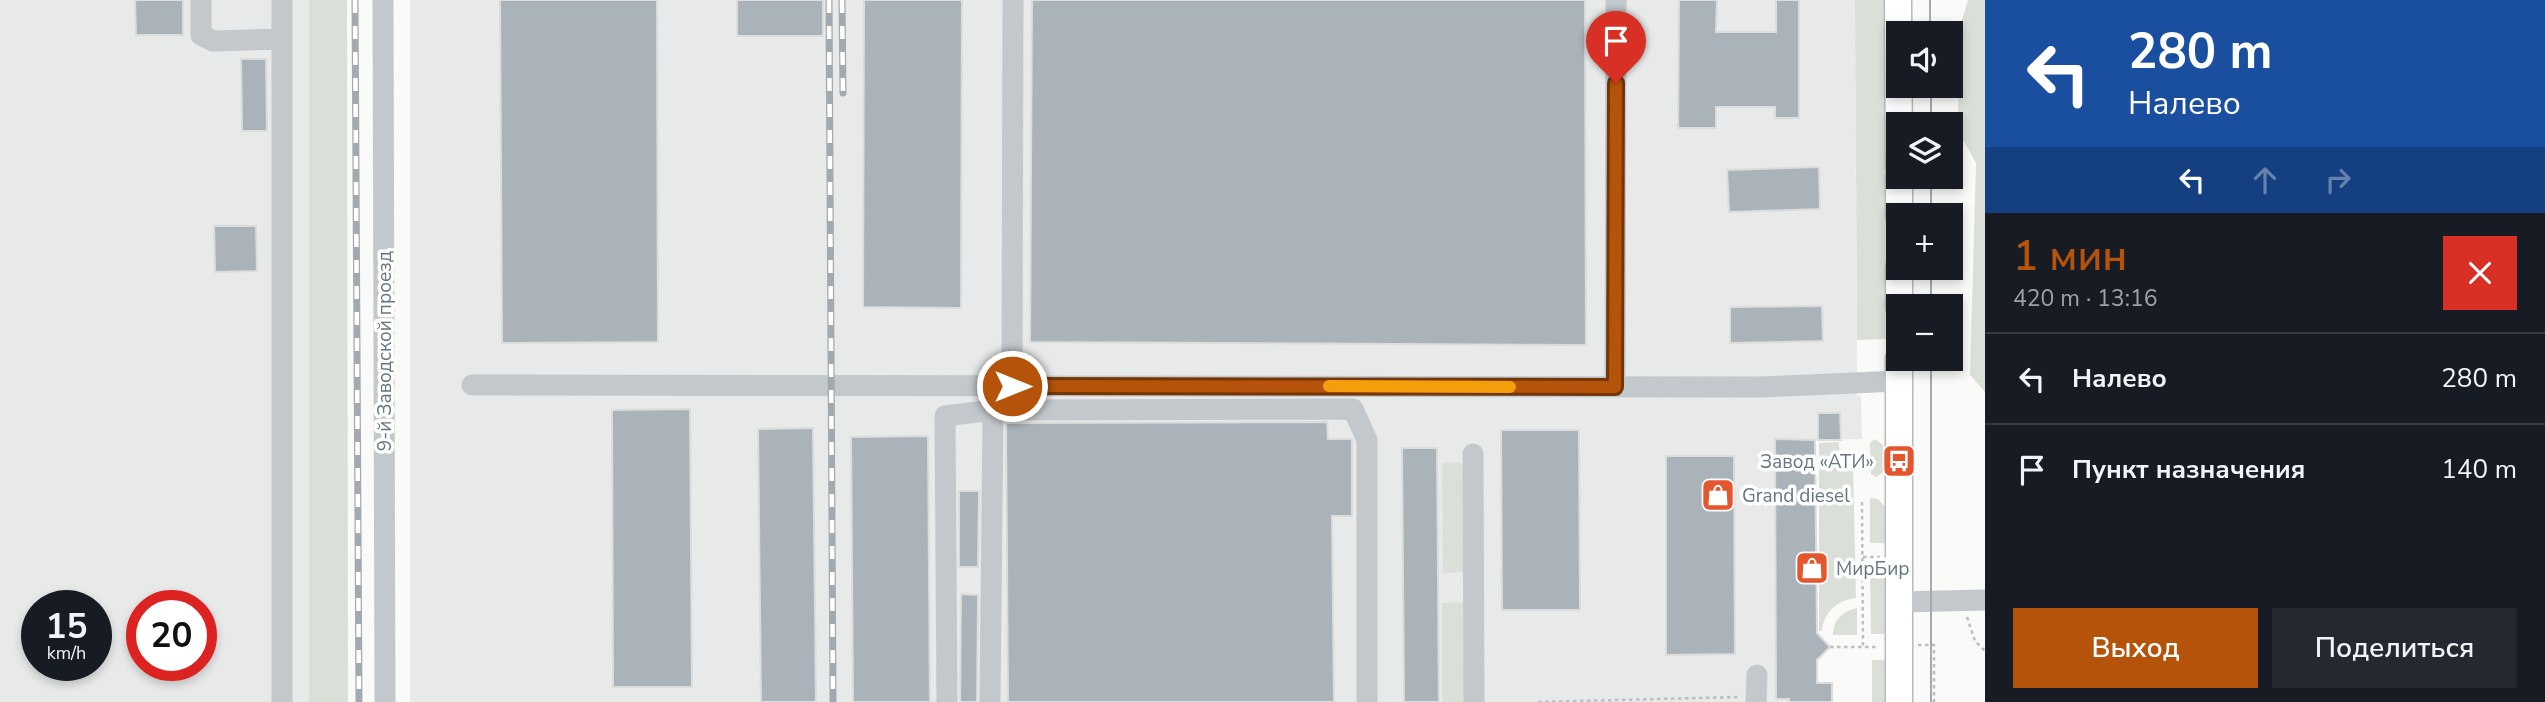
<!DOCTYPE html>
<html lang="ru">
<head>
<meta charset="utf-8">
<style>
	:root { --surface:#171b24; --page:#242831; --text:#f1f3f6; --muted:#9ea1a6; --line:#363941; --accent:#b45309 }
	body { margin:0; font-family:"Nunito Sans",sans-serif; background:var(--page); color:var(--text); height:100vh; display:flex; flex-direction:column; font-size:26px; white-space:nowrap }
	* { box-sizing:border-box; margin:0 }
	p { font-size:23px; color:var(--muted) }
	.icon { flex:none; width:38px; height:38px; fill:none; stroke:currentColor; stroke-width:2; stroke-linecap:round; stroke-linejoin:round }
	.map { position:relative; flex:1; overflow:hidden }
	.panel { display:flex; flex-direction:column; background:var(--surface); width:560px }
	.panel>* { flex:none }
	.top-card { background:#1a4fa0; color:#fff; overflow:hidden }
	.controls { position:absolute; left:1886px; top:21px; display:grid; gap:14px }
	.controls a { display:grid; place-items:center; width:77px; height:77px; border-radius:0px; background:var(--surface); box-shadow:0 4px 10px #0003; font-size:35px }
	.speed { position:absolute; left:21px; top:590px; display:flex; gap:14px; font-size:35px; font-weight:700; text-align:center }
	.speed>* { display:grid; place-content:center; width:91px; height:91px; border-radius:50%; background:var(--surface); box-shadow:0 4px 10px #0003; line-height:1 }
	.speed small { font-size:18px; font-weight:400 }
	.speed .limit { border:10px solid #d22; background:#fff; color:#111 }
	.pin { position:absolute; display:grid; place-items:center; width:60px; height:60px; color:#fff; margin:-72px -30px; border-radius:50% 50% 50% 0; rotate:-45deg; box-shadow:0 0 7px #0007 }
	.pin .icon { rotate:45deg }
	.me { position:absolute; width:77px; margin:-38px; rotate:90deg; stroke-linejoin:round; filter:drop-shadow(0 0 5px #0008) }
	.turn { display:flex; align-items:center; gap:24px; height:147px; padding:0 28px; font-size:32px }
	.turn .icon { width:91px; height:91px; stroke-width:2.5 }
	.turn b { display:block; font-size:49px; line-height:60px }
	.lanes { display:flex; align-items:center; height:66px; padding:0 28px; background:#0003; justify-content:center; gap:35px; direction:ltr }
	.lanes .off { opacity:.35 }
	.round { display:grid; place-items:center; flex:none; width:74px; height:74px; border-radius:0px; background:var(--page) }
	.head { display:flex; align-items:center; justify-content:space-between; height:119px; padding:0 28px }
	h1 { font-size:42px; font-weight:600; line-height:52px; color:var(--accent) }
	.action { display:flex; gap:14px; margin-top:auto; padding:14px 28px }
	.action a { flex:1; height:80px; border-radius:0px; background:var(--accent); color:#fff; font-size:28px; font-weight:600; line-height:80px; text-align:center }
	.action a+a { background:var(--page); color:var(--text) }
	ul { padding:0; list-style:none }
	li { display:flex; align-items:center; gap:21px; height:91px; padding:0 28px; border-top:2px solid var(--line) }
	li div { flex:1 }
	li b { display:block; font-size:26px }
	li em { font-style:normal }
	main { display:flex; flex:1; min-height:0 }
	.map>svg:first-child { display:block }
	.built { fill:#e8e9e9; fill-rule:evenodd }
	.green { fill:#dadfd7 }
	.building { fill:#aab3b9; stroke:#dcdcda; stroke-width:2 }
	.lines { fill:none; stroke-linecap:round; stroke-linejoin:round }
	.major-casing { stroke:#b5babe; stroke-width:29 }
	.path { stroke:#bbbfc2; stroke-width:2.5; stroke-dasharray:3.5 3.5; stroke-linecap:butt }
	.minor { stroke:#c3c8cc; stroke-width:21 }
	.major { stroke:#fff; stroke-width:26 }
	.tram { stroke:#a2aab0; stroke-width:2 }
	.rail-casing { stroke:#a2aab0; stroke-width:7 }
	.rail { stroke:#fff; stroke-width:4.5; stroke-dasharray:13; stroke-linecap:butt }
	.route-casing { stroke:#753606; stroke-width:18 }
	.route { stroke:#b45309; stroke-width:12 }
	.slow { stroke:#f59e0b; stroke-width:12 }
	.labels { text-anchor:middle; stroke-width:7; stroke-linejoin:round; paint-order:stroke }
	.street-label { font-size:19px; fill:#657683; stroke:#fff }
	.poi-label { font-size:19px; fill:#657683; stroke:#fff; text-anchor:start }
</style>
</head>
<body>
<main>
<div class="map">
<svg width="1985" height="702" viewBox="0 0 1985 702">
	<rect width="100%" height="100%" fill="#fafaf8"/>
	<path class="built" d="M0,0h309v702h-309zM37,606h59v59h-59zM142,606h59v59h-59z
		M410,0h1445l2,395 4,1 1,43 -47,1 2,193 13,14 -13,13v22l15,1v19h-1422z"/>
	<path class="green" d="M309,0h38l1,702h-39z
		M1855,0h31v339l-29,1z
		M1968,0h17v392l-15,-17 6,-212 -18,-32 1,-101z
		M1875,439l8,6v27l-7,5 -5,-3 -1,-31z
		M1839,442l1,25 13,1 3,130c-19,2 -32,14 -34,33h-3v-188z
		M1459,462l9,8 -3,102 -22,1 -1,-110z
		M1870,498l8,1 7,8v36h-15z
		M1870,564h15v70h-14z
		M1468,602v100h-26v-99z
		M1857,608v27h-24c0,-14 9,-24 24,-27z
		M1872,660h14v42h-14z"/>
	<path class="building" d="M135,0h48v35h-47z
		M500,0h157l1,342 -156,1z
		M737,0h86v36h-86z
		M864,0h98l-1,308 -98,-1z
		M1032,0h553l1,345 -556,-3z
		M1679,0h38l-1,32h60v-32h23v118h-24v-11h-59v21h-38z
		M241,59h25l1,72h-25z
		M1819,167l1,42 -91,3 -2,-42z
		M214,226h42l1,45 -42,1z
		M1822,306l1,35 -93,2v-36z
		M690,409l2,278h-79l-1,-277z
		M1818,413h22l1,27h-23z
		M1327,422l1,17h24v77h-20l2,186h-326l-2,-279z
		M813,428l3,274h-55l-3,-273z
		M1501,430h78l1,180h-78z
		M928,436l2,266h-77l-2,-265z
		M1775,439l40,1 2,193 13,14 -13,13v23h15v19h-43v-3h-13z
		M1402,448h35l2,254h-35z
		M1666,456h68l1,198 -69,1z
		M959,491h20l-1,76h-19z
		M961,594l17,1 -1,107h-17z"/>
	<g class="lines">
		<defs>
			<path id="major" d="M1898,0l1,167
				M1899,177v38
				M1899,268v38
				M1899,359v343"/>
		</defs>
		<use href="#major" class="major-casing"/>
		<path class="path" d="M1862,502l1,145
			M1863,557h17
			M1967,617l8,24 10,10
			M1918,645h16v57
			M1830,647h49
			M1538,702l201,-5"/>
		<path class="minor" d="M201,0v35l12,6 69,-2
			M282,0v702
			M383,0l2,702
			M472,385l1288,2 139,-6
			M1012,386l1,-386
			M1615,387l1,-387
			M1473,454l1,248
			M1899,602l86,-2
			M947,702l-2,-286 48,-6 360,-1 14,31v262
			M990,702l3,-292
			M1756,702l1,-27"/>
		<use href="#major" class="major"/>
		<path class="tram" d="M1930,0v33
			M1931,86v38
			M1931,177v38
			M1931,268v38
			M1931,702v-343"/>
		<defs>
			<path id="rail" d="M355,0l4,702
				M829,0l4,702
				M842,0l1,93"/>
		</defs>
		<use href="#rail" class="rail-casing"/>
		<use href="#rail" class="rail"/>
	</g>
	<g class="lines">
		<defs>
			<path id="route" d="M1012,386l603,1 1,-304"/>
		</defs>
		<use href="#route" class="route-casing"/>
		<use href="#route" class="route"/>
		<path class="slow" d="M1329,386l181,1"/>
	</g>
	<defs>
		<symbol id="bus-square" viewBox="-11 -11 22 22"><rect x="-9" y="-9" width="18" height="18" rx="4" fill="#e4572e" stroke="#fff"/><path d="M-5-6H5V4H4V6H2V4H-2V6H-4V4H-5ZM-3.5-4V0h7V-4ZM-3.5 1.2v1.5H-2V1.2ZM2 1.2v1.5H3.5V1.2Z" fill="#fff"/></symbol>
		<symbol id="shop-square" viewBox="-11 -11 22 22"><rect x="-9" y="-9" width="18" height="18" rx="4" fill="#e4572e" stroke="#fff"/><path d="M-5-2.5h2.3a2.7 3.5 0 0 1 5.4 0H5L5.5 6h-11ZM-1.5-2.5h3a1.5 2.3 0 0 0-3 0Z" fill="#fff"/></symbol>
	</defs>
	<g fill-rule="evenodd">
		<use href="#bus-square" x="1880" y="442" width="38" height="38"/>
		<use href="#shop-square" x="1699" y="476" width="38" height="38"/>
		<use href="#shop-square" x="1793" y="549" width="38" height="38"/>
	</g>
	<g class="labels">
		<g class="street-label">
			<text transform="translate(384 351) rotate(-90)" y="7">9-й Заводской проезд</text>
		</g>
		<g class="poi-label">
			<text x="1874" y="468" text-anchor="end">Завод «АТИ»</text>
			<text x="1742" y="502">Grand diesel</text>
			<text x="1836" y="575">МирБир</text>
		</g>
	</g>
</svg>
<div class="controls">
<a><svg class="icon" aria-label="sound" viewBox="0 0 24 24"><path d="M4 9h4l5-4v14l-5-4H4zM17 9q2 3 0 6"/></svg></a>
<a><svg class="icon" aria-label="layers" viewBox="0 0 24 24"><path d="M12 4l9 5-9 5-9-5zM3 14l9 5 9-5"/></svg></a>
<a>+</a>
<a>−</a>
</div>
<div class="speed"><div>15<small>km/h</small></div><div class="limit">20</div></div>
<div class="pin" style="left:1616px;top:83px;background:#d93025"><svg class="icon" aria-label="arrive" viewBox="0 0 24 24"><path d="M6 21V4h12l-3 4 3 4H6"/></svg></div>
<svg class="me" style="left:1012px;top:386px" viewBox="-20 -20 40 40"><circle r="17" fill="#b45309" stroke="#fff" stroke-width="3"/><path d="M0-11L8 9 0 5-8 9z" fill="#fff"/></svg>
</div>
<section class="panel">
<div class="top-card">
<div class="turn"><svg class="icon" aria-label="left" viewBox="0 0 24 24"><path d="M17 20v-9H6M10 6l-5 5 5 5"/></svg><div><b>280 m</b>Налево</div></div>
<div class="lanes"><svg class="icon" aria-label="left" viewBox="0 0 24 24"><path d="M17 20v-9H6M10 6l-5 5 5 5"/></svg><svg class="icon off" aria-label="ahead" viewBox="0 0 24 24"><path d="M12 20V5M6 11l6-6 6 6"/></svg><svg class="icon off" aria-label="right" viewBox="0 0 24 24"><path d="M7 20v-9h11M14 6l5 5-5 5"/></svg></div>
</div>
<div class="head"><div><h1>1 мин</h1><p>420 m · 13:16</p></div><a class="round" style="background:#d93025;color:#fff"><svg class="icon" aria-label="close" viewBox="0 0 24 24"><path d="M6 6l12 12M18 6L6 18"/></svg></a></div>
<ul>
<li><svg class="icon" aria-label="left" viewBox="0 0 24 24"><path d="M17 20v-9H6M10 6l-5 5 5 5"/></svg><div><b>Налево</b></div><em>280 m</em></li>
<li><svg class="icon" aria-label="arrive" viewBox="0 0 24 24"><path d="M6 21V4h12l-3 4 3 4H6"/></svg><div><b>Пункт назначения</b></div><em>140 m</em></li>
</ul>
<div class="action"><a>Выход</a><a>Поделиться</a></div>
</section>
</main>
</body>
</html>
